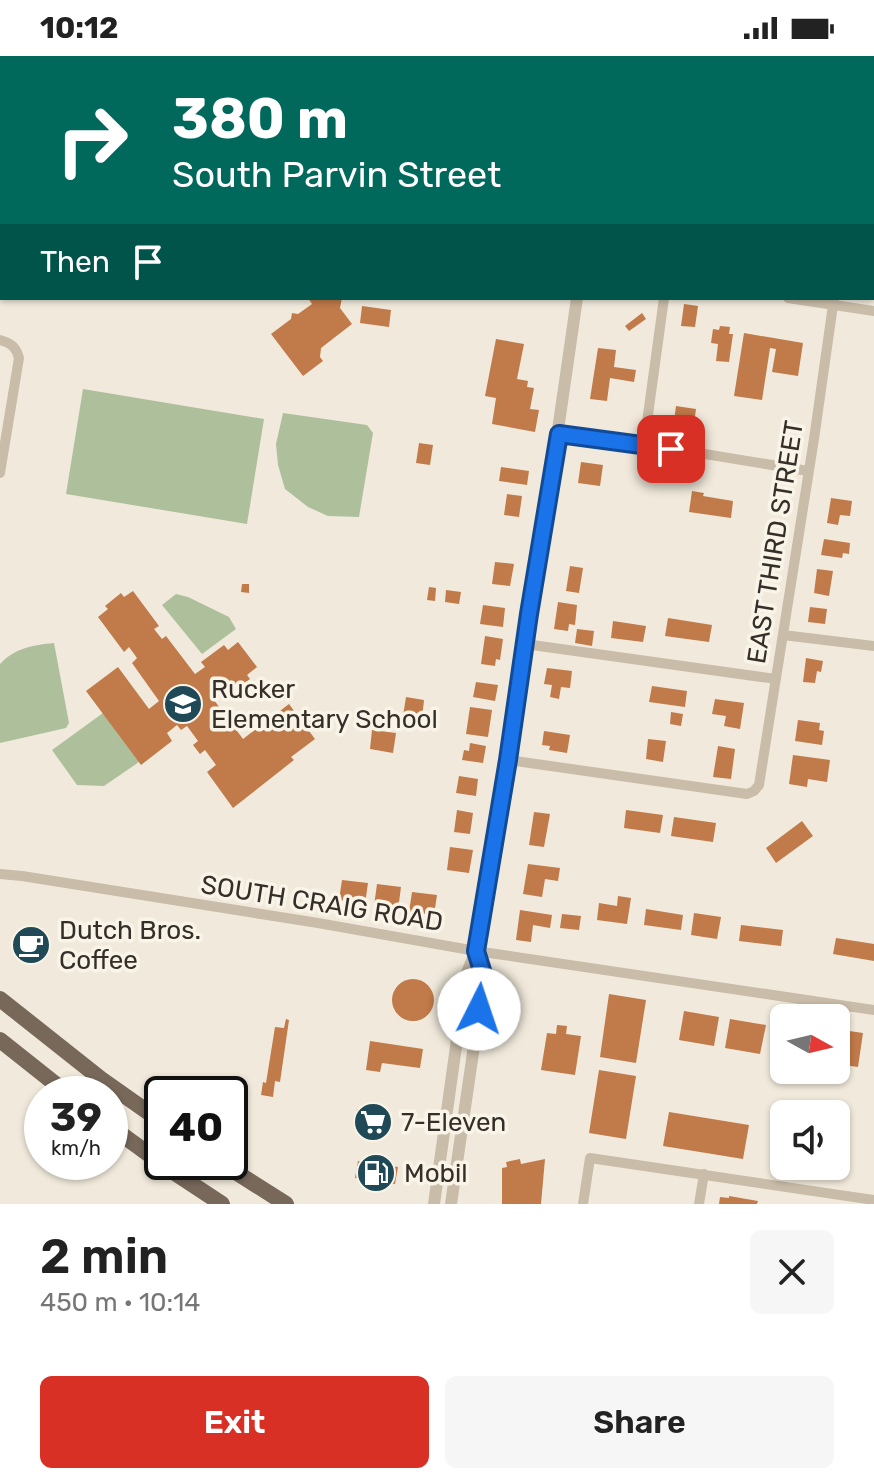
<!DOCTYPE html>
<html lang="en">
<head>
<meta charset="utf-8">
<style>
	:root { --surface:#fff; --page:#f6f6f6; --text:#222; --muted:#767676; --accent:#d93025 }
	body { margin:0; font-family:Rubik,sans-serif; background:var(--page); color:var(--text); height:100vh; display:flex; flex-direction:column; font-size:30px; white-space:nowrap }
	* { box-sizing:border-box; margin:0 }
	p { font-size:26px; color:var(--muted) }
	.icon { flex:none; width:44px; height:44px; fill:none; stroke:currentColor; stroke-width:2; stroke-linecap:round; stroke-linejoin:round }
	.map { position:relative; height:1148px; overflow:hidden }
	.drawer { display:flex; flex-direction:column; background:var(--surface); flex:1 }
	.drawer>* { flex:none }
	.guide { position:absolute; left:0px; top:0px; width:874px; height:244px; box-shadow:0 2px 6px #0004; background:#00695c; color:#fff; overflow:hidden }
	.needle { width:52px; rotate:98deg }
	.tools { position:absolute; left:770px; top:948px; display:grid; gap:16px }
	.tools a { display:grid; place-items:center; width:80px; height:80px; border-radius:12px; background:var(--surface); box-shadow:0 2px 6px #0004; font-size:40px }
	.speed { position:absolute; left:24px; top:1020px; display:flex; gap:16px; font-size:40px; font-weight:700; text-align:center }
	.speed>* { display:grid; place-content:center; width:104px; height:104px; border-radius:50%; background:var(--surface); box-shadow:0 2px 6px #0004; line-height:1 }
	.speed small { font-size:20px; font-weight:400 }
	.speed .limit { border:4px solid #111; border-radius:12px; background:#fff; color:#111 }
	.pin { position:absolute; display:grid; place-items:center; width:68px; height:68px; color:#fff; margin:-34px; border-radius:16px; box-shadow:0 4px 12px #0006 }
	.me { position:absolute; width:88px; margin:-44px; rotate:4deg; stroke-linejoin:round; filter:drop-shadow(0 0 6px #0008) }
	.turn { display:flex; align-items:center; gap:28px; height:168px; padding:0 40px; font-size:36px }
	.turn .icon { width:104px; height:104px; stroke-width:2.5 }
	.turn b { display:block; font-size:56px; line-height:68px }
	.then { display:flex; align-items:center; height:76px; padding:0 40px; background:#0003; gap:16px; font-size:30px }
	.round { display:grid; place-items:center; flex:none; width:84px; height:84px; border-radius:12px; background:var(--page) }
	.headline { display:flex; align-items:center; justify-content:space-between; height:136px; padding:0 40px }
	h1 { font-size:48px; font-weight:600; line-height:60px }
	.primary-button { display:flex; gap:16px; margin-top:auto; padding:16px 40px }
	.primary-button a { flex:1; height:92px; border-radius:12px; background:var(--accent); color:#fff; font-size:32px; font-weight:600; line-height:92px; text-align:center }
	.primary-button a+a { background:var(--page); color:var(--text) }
	.status { display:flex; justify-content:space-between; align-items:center; height:56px; padding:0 40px; background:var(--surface); direction:ltr }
	.status svg { height:22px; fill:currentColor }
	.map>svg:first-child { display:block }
	.green { fill:#aebf9c }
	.building { fill:#c17a49 }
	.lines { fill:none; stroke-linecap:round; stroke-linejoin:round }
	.minor { stroke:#c9bca8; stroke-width:10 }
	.tertiary { stroke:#c9bca8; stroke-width:12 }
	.primary { stroke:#77685a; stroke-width:16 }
	.route-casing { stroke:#114b97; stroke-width:20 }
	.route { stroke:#1a73e8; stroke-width:14 }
	.labels { text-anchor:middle; stroke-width:7; stroke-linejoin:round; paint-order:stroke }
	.street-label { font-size:26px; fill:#362e28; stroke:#f9f4e8 }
	.poi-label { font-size:26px; fill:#362e28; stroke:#f9f4e8; text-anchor:start }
</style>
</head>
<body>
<div class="status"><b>10:12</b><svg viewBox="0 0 49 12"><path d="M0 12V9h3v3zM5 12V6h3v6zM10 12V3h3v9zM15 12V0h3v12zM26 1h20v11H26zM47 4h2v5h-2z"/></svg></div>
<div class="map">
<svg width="874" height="1148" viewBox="0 0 874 1148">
	<rect width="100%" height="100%" fill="#f1eadc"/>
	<path class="green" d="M83,333l181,30 -17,105 -181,-30z
		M283,357l84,12 6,8 -14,84 -31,-1 -20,-9 -23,-18 -7,-24 -2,-21z
		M176,538l12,3 41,20 7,12 -34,25 -40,-49z
		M54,587l15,80 -3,5 -66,15v-79c15,-16 33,-19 54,-21z
		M103,657l36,49 -35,24 -27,-1 -25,-35z"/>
	<path class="building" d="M308,242h34l-2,10 12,16 -31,24 -1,9 3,4 -20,15 -32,-42 20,-15 1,-6 6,1 14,-10z
		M684,248l14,2 -3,21 -14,-1z
		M362,250l29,4 -2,17 -29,-4z
		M642,257l4,6 -17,12 -4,-5z
		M720,270l10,1 -1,7h4l-4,28 -13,-1 2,-17 -7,-1 2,-14 6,1z
		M744,277l59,10 -5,33 -26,-4 4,-23 -6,-1 -8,52 -28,-4z
		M496,283l28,5 -7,35 11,2 -1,6 7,1 -4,21 9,1 -4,22 -43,-8 4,-26 -11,-2z
		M598,292l18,2 -2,17 22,3 -2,12 -24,-4 -3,23 -17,-2z
		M676,350l20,3 -3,22 -20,-3z
		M419,387l14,2 -3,20 -14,-2z
		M581,406l22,3 -3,21 -22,-3z
		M501,411l28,4 -2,14 -28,-4z
		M692,435l12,2 -1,3 30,5 -2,17 -42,-6z
		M507,438l15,2 -3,21 -15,-2z
		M831,442l21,3 -2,15 -10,-1 -2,10 -11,-2z
		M824,483l26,4 -1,11 -6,-1 -1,5 -21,-3z
		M495,506l19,2 -4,22 -18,-2z
		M570,510l13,2 -4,25 -13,-2z
		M817,513l16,2 -4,25 -15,-3z
		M242,528h7v9l-8,-1z
		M429,531l7,1 -1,13 -8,-1z
		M446,534l15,2 -2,12 -14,-2z
		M133,535l26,35 -5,3 8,10 4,-3 29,38 10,-7 -4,-5 23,-17 4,5 10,-8 19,25 -10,8 3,4 -26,19 -3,-4 -7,6 29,39 46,-35 26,35 -24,18 3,3 -61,48 -26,-36 9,-7 -11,-15 -5,4 -7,-9 5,-4 -11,-15 -6,4 -4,-5 -10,8 5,8 -31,24 -55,-74 32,-24 31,42 10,-8 -27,-38 5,-5 -8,-11 -5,5 -26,-35 10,-8 -3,-3 16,-13 3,4z
		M558,546l19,3 -2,20 -6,-1 -1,7 -14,-2z
		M483,549l22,3 -2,19 -23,-3z
		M810,551l17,2 -2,15 -17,-2z
		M668,562l44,7 -3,17 -44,-6z
		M613,565l33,5 -3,16 -32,-4z
		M577,573l17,2 -2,15 -17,-3z
		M485,580l18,3 -3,21 -4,-1 -1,7 -14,-2z
		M806,602l17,3 -2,11 -4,-1 -2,12 -12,-1z
		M547,612l25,3 -2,17 -9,-1 -2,12 -9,-2 2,-12 -8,-1z
		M476,626l22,3 -3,16 -22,-4z
		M652,630l35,5 -2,16 -36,-5z
		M406,641l18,3 -2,19 -19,-3z
		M715,643l29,4 -4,26 -16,-3 2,-10 -14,-2z
		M470,651l22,3 -4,27 -22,-3z
		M671,656l12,2 -2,12 -11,-2z
		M798,664l22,3 -1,7 5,1 -2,14 -27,-4z
		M372,674l24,3 -3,20 -23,-4z
		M544,675l26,4 -3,18 -18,-3 1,-4 -8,-1z
		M648,683l18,2 -3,21 -17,-3z
		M470,687l16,3 -3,17 -21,-3 2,-10 5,1z
		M718,690l17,3 -4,30 -18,-2z
		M793,699l37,5 -3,22 -19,-3 -1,8 -18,-3z
		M459,720l19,3 -2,17 -20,-3z
		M457,754l16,3 -3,21 -16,-2z
		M626,754l37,5 -3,18 -36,-5z
		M534,756l16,2 -6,33 -15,-2z
		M674,761l42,6 -3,19 -42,-6z
		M802,765l11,15 -37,27 -10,-15z
		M450,791l23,3 -4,23 -22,-3z
		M528,808l32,4 -2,13 -13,-2 -3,18 -19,-3z
		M342,824l26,3 -3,21 -26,-4z
		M377,828l24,3 -3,23 -24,-4z
		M412,836l25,3 -3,20 -25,-3z
		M618,840l13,2 -4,26 -30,-4 2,-17 18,3z
		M646,853l37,6 -2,15 -37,-5z
		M520,854l32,5 -2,13 -17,-3 -2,17 -15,-2z
		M694,857l27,4 -4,22 -26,-4z
		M562,858l19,2 -2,14 -19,-2z
		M741,869l42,5 -2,16 -42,-5z
		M31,877l11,10 -3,3 4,4 -7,7 -15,-13z
		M836,882l38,6v17l-41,-7z
		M392 944a21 21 0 1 1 42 0a21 21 0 1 1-42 0Z
		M609,938l37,6 -10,63 -36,-6z
		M684,955l35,6 -5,29 -35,-6z
		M286,963l3,1 -9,62 -5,-1 -2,16 -12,-2 2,-13 3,1 9,-56 9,1z
		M730,963l36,6 -6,29 -35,-6z
		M557,969l10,1 -1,8 15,2 -6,39 -34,-5 6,-37 9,1z
		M836,973l27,4 -5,34 -22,-3z
		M370,985l53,8 -3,19 -38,-5 -2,9 -14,-2z
		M599,1014l37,6 -10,63 -37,-6z
		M357,1053l34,5 -3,20 -34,-5z
		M669,1056l80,13 -6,34 -80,-13z
		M836,1086l9,2 -5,31 -43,-7v-2h39z
		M520,1103l1,5 24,-5 -4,45h-39v-36l5,-1 -1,-5z
		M358,1105l40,6 -3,17 -40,-6z
		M729,1140l29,5 -1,3h-38l1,-7 9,1z"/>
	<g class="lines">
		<path class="minor" d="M85,2l1,-2
			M233,2l1,-2
			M387,2l1,-2
			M697,2v-2
			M868,2v-2
			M0,126h2
			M788,242l86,13
			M0,284c11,3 16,7 19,18l-19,115
			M559,378l85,10 164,27
			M644,388l20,-146
			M783,579l91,11
			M525,588l251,35
			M508,704l239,34 7,-3 5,-6 55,-346 20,-141
			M0,818l22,2 296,47 158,28 398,59
			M583,1148l7,-46 284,42
			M699,1148l5,-30"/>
		<path class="tertiary" d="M613,2v-2
			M434,1148l32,-229 10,-24c37,-217 70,-435 101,-653
			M451,1148l33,-227 -8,-26"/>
		<path class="primary" d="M0,943l101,80 61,43
			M0,984l68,54
			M110,1070l59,43 53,35
			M220,1106l66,42"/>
	</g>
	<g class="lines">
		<defs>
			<path id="route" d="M479,953l5,-32 -8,-26 32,-191 21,-146 30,-180 112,15"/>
		</defs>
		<use href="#route" class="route-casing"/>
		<use href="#route" class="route"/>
	</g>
	<defs>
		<symbol id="school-disc" viewBox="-11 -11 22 22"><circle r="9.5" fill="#1f4956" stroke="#f9f4e8"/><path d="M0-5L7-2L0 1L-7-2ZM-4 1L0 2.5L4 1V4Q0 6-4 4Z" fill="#fff"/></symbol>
		<symbol id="cafe-disc" viewBox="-11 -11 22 22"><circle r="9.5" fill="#1f4956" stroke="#f9f4e8"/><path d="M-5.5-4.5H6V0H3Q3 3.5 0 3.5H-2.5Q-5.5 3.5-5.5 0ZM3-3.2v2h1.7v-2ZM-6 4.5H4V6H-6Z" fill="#fff"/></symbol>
		<symbol id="supermarket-disc" viewBox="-11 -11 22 22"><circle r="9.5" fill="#1f4956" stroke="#f9f4e8"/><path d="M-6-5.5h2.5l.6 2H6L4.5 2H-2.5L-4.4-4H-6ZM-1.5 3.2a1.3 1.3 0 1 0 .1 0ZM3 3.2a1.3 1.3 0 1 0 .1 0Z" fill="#fff"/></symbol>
		<symbol id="fuel-disc" viewBox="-11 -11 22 22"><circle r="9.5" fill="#1f4956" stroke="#f9f4e8"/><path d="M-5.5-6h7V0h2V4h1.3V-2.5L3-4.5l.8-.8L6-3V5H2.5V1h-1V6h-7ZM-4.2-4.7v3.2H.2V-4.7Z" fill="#fff"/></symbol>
	</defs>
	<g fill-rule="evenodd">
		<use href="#school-disc" x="161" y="626" width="44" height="44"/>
		<use href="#cafe-disc" x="9" y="867" width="44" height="44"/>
		<use href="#supermarket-disc" x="351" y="1044" width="44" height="44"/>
		<use href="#fuel-disc" x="354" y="1095" width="44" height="44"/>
	</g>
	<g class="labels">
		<g class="street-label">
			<text transform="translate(775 486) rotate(-81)" y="9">EAST THIRD STREET</text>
			<text transform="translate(322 847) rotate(9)" y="9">SOUTH CRAIG ROAD</text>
		</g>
		<g class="poi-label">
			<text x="211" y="642">Rucker<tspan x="211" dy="30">Elementary School</tspan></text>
			<text x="59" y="883">Dutch Bros.<tspan x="59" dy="30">Coffee</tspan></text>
			<text x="401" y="1075">7-Eleven</text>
			<text x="404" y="1126">Mobil</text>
		</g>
	</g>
</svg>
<div class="tools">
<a><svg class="needle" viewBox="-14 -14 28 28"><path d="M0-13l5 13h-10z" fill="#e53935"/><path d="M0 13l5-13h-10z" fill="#767676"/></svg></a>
<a><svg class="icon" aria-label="sound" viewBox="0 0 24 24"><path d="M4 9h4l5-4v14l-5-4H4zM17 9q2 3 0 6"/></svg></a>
</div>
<div class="speed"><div>39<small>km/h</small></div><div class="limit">40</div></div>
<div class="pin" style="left:671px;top:393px;background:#d93025"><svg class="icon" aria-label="arrive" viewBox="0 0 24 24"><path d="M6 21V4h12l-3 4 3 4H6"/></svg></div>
<svg class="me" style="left:479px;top:953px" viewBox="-20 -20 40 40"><circle r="19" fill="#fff"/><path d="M0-13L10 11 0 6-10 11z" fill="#1a73e8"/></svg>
<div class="guide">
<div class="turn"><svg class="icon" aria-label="right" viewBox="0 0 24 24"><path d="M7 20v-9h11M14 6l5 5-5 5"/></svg><div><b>380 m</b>South Parvin Street</div></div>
<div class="then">Then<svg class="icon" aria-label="arrive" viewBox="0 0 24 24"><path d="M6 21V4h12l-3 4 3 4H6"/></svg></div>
</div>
</div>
<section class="drawer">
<div class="headline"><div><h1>2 min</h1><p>450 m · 10:14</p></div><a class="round"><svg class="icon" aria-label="close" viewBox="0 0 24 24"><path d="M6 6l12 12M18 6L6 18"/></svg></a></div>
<div class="primary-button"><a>Exit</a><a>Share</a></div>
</section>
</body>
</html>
